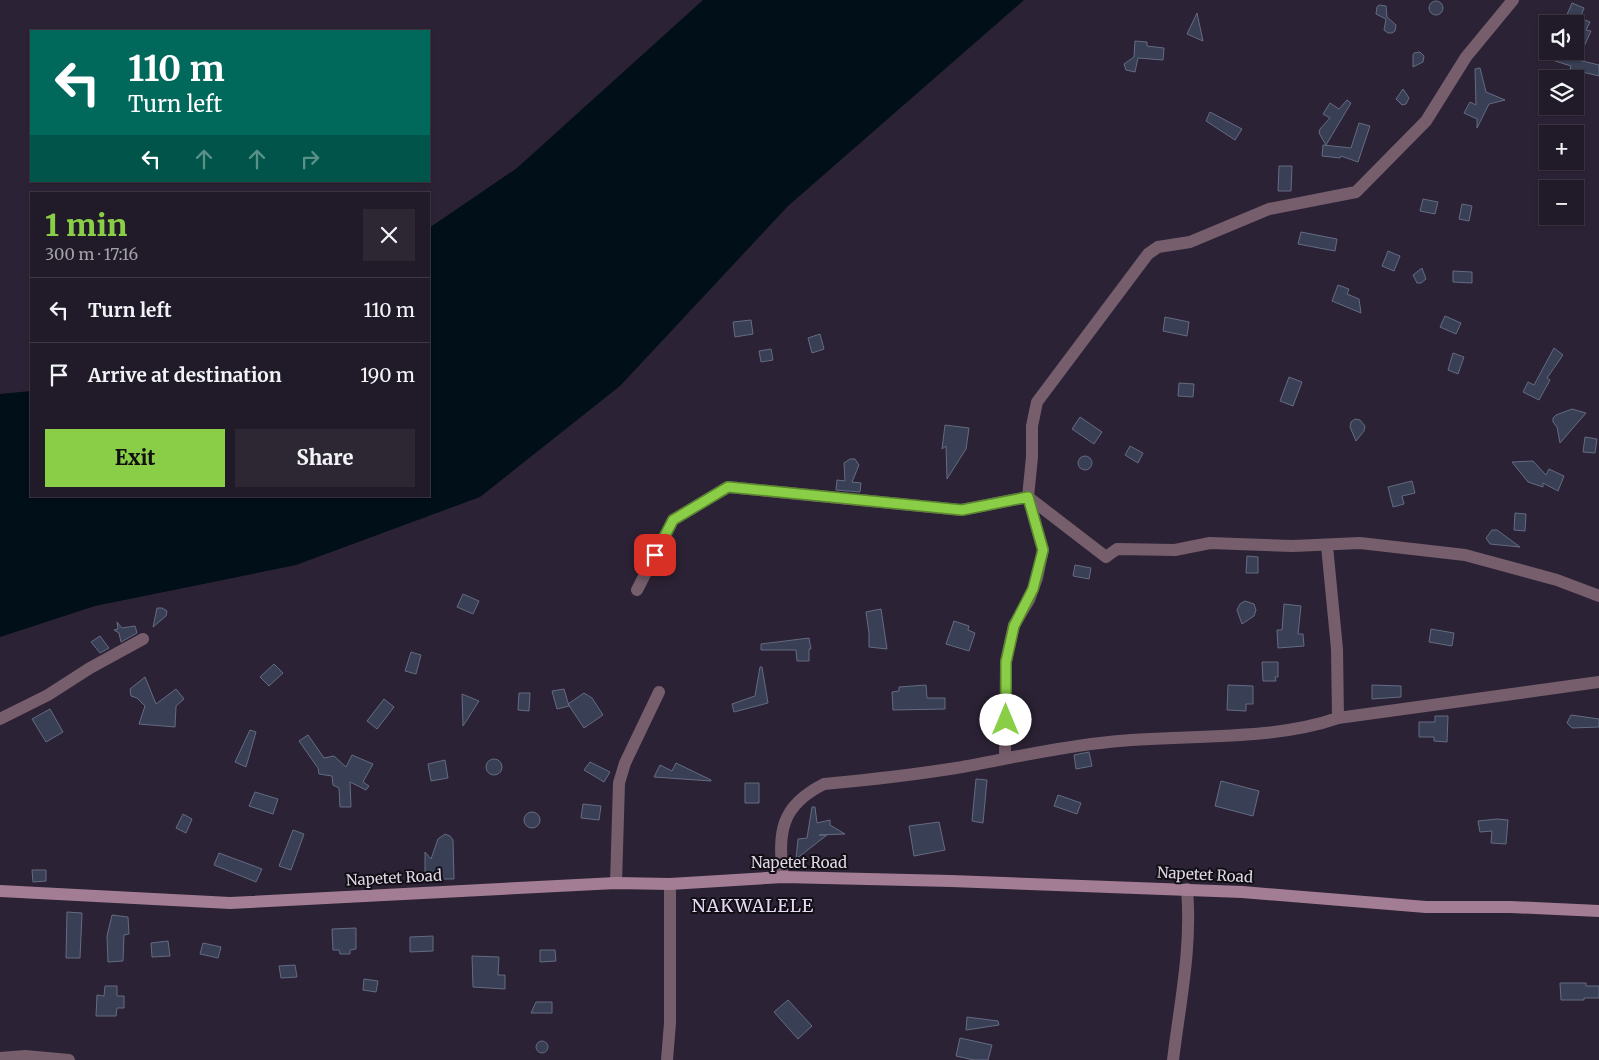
<!DOCTYPE html>
<html lang="en">
<head>
<meta charset="utf-8">
<style>
	:root { --surface:#211a28; --page:#2d2734; --text:#f1f3f6; --muted:#a2a1a8; --line:#3e3845; --accent:#8ace47 }
	body { margin:0; font-family:Merriweather,serif; background:var(--page); color:var(--text); height:100vh; display:flex; flex-direction:column; font-size:19px; white-space:nowrap }
	* { box-sizing:border-box; margin:0 }
	p { font-size:16px; color:var(--muted) }
	.icon { flex:none; width:28px; height:28px; fill:none; stroke:currentColor; stroke-width:2; stroke-linecap:round; stroke-linejoin:round }
	.map { position:relative; flex:1; overflow:hidden }
	.drawer { position:absolute; left:30px; top:192px; width:400px; height:305px; display:flex; flex-direction:column; background:var(--surface); border-radius:0px; box-shadow:0 1px 4px #0004,0 0 0 1px var(--line) }
	.drawer>* { flex:none }
	.hud { position:absolute; left:30px; top:30px; width:400px; height:152px; border-radius:0px; box-shadow:0 1px 4px #0004,0 0 0 1px var(--line); background:#00695c; color:#fff; overflow:hidden }
	.fabs { position:absolute; left:1539px; top:15px; display:grid; gap:10px }
	.fabs a { display:grid; place-items:center; width:45px; height:45px; border-radius:0px; background:var(--surface); box-shadow:0 1px 4px #0004,0 0 0 1px var(--line); font-size:25px }
	.pin { position:absolute; display:grid; place-items:center; width:42px; height:42px; color:#fff; margin:-21px; border-radius:10px; box-shadow:0 2px 8px #0006 }
	.me { position:absolute; width:55px; margin:-28px; rotate:0deg; stroke-linejoin:round; filter:drop-shadow(0 0 4px #0008) }
	.turn { display:flex; align-items:center; gap:18px; height:105px; padding:0 15px; font-size:22px }
	.turn .icon { width:65px; height:65px; stroke-width:2.5 }
	.turn b { display:block; font-size:35px; line-height:42px }
	.lanes { display:flex; align-items:center; height:48px; padding:0 15px; background:#0003; justify-content:center; gap:25px; direction:ltr }
	.lanes .off { opacity:.35 }
	.round { display:grid; place-items:center; flex:none; width:52px; height:52px; border-radius:0px; background:var(--page) }
	.head { display:flex; align-items:center; justify-content:space-between; height:85px; padding:0 15px }
	h1 { font-size:30px; font-weight:800; line-height:38px; color:var(--accent) }
	.cta { display:flex; gap:10px; margin-top:auto; padding:10px 15px }
	.cta a { flex:1; height:58px; border-radius:0px; background:var(--accent); color:#111; font-size:20px; font-weight:800; line-height:58px; text-align:center }
	.cta a+a { background:var(--page); color:var(--text) }
	ul { padding:0; list-style:none }
	li { display:flex; align-items:center; gap:15px; height:65px; padding:0 15px; border-top:1px solid var(--line) }
	li div { flex:1 }
	li b { display:block; font-size:19px }
	li em { font-style:normal }
	.map>svg:first-child { display:block }
	.water { fill:#010f19 }
	.building { fill:#393f54; stroke:#646b82 }
	.lines { fill:none; stroke-linecap:round; stroke-linejoin:round }
	.street { stroke:#765e6c; stroke-width:12 }
	.secondary { stroke:#a37d94; stroke-width:12 }
	.route-casing { stroke:#5a862e; stroke-width:12 }
	.route { stroke:#8ace47; stroke-width:9 }
	.labels { text-anchor:middle; stroke-width:4; stroke-linejoin:round; paint-order:stroke }
	.street-label { font-size:15px; fill:#ded8e5; stroke:#120e16 }
	.quarter-label { font-size:18px; letter-spacing:1px; fill:#e6d9f3; stroke:#120e16 }
</style>
</head>
<body>
<div class="map">
<svg width="1599" height="1060" viewBox="0 0 1599 1060">
	<rect width="100%" height="100%" fill="#2c2235"/>
	<path class="water" d="M703,0h321l-236,206 -168,180 -140,111 -184,68 -201,41 -95,31v-243l31,-3v105h398v-268l88,-60z"/>
	<path class="building" d="M1429 8a7 7 0 1 1 14 0a7 7 0 1 1-14 0Z
		M1572,3l12,5 -4,10 10,4 -4,8 5,1 -13,29 21,5v11l-29,-7 1,-3 -16,-5 4,-10h16v-27h-12z
		M1379,5l7,1 1,11 9,8 -1,6 -3,2h-4l-4,-3 2,-11 -10,-5 1,-7z
		M1197,13l6,28 -16,-7z
		M1135,41l12,1v4l17,2 -1,12 -25,-2 -3,14 -9,-2 -2,-6 10,-7z
		M1420,52l4,4 -1,6 -10,5v-12l1,-2z
		M1480,68l6,24 19,8 -16,4 -12,24v-9l-13,-6 6,-11 6,3 -1,-36z
		M1403,89l6,9 -3,6 -4,1 -6,-6z
		M1347,100l4,3 -25,42 -7,-12 1,-4 10,-11 -7,-4 7,-11 9,6z
		M1210,112l32,17 -7,11 -29,-19z
		M1359,123l11,3 -12,36 -17,-6 -1,2 -18,-2 1,-11 28,3z
		M1279,166h13l-1,25h-13z
		M1423,199l15,3 -3,12 -15,-3z
		M1462,204l10,2 -3,15 -10,-2z
		M1301,232l36,7 -2,12 -37,-7z
		M1388,251l12,5 -6,15 -12,-5z
		M1422,268l4,11 -5,4h-4l-4,-8z
		M1453,271l19,1v11l-19,-1z
		M1338,285l11,4 -2,5 12,5 2,14 -29,-12z
		M1445,316l16,7 -5,11 -16,-7z
		M1165,317l24,5 -2,14 -24,-5z
		M751,320l2,14 -18,3 -2,-15z
		M820,334l4,15 -12,4 -4,-15z
		M1554,348l9,7 -16,23 3,2 -11,20 -16,-8 5,-10 6,3z
		M771,349l2,11 -12,2 -2,-11z
		M1453,353l11,4 -6,17 -10,-4z
		M1289,377l13,5 -9,24 -13,-5z
		M1179,383l15,1 -1,13 -15,-1z
		M1572,409l14,4 -26,30 -3,-16 -4,-5v-4l3,-3z
		M1080,417l22,15 -8,12 -22,-15z
		M1355,419l5,1 5,6 -1,5 -8,10 -6,-14 1,-5z
		M945,425l24,3 -3,21 -19,30 -1,-33 -4,3z
		M1585,437l12,2 -2,14 -12,-1z
		M1130,446l13,7 -5,10 -13,-8z
		M1078 463a7 7 0 1 1 14 0a7 7 0 1 1-14 0Z
		M850,459h5l4,6 -7,17 9,1 -1,9 -24,-2 1,-10 8,1 -1,-18z
		M1533,461l13,14 3,-6 15,7 -6,15 -15,-8v4l-15,-5 -16,-20z
		M1412,481l3,12 -13,3 2,8 -11,3 -5,-20z
		M1515,513l11,1 -1,17 -11,-1z
		M1492,530h5l23,17 -30,-3 -4,-6z
		M1247,556l11,1v16h-12z
		M1075,565l16,3 -2,11 -16,-3z
		M463,594l16,7 -6,13 -16,-7z
		M1245,601l9,3 2,6 -2,6 -12,8 -5,-14 3,-6z
		M1284,604l17,2 -3,28h5l1,12 -26,2 -1,-18h5z
		M157,608h5l5,3 -1,5 -13,11z
		M881,609l6,40 -18,-2v-14l-3,-21z
		M954,621l15,5 -1,4 7,3 -6,18 -23,-7z
		M117,622l5,6 13,-2 2,7 -16,9 -2,-9 -5,-3 4,-1z
		M1431,629l23,4 -2,13 -23,-4z
		M100,636l9,12 -9,5 -9,-11z
		M809,638l2,11h-2v12h-12l-1,-11h-35v-6z
		M411,652l10,3 -5,19 -11,-3z
		M1262,662h16v15h-3l1,4h-13z
		M274,664l9,9 -14,13 -9,-9z
		M760,667h2l6,36 -34,9 -2,-8 23,-8z
		M145,677l11,27 20,-15 8,10 -8,7 -1,21 -36,-3 6,-18 -8,-8 -6,-2 -1,-7z
		M926,685l1,13h18v11l-52,1 -1,-18 7,-1v-4z
		M1228,685l25,1v18h-7v7l-19,-1z
		M1372,685l29,1v11l-29,2z
		M564,689l5,17 -12,3 -5,-18z
		M519,693h11l-1,18 -11,-1z
		M584,693l8,5 11,17 -19,13 -16,-24z
		M462,694l17,7 -16,25z
		M384,699l10,8 -17,22 -10,-8z
		M50,709l13,23 -17,10 -14,-23z
		M1571,715l28,4v8l-27,1 -5,-5z
		M1435,716h13l-1,26 -13,-1v-4h-15v-15h16z
		M250,730l6,2 -10,35 -11,-5z
		M308,735l16,23 10,-2 12,11 6,-12 21,9 -10,18 6,4 -3,4 -16,-8 1,25h-11l-1,-19 -6,-3 -1,-9 -13,-2 -1,-6 -19,-27z
		M1089,752l3,14 -16,3 -2,-14z
		M486 767a8 8 0 1 1 16 0a8 8 0 1 1-16 0Z
		M445,760l3,18 -17,3 -3,-17z
		M590,762l20,10 -6,10 -20,-12z
		M676,763l35,17v1l-57,-4 6,-12 12,6z
		M976,779l11,1 -4,43 -11,-2z
		M1221,781l38,10 -6,25 -38,-10z
		M745,783h14v20h-14z
		M255,792l23,7 -5,15 -24,-8z
		M1058,795l23,8 -4,11 -23,-8z
		M583,804l18,2 -2,14 -18,-2z
		M812,807h3l2,16 13,-3v5l15,9 -26,1h8l-31,24 2,-20 9,-1z
		M524 820a8 8 0 1 1 16 0a8 8 0 1 1-16 0Z
		M183,814l9,5 -6,14 -10,-5z
		M1497,819l11,1 -2,24 -15,-1 1,-12 -12,1 -2,-11z
		M939,822l6,28 -31,6 -5,-30z
		M293,830l11,4 -13,36 -12,-4z
		M445,834l5,2 3,4 1,39h-29v-27l6,7 7,-20z
		M219,853l43,16 -6,13 -42,-17z
		M32,870h14v11l-13,1z
		M67,912l15,1 -2,45h-14z
		M112,915l16,2 1,17 -5,1 -1,26 -15,1 -1,-26z
		M356,928v21l-6,1v4h-10l-1,-4h-6l-1,-21z
		M433,936v15l-23,1v-15z
		M168,941l2,15 -18,1 -1,-14z
		M203,943l18,4 -3,11 -18,-4z
		M540,950h15l1,11 -16,1z
		M472,956l27,1 -1,18h7v14l-32,-2z
		M295,965l2,12 -16,1 -2,-12z
		M364,979l14,2 -2,11 -13,-2z
		M1560,983h26v3h13v12h-15v2h-23z
		M105,986h12v10h7v12h-7l-1,8h-20l1,-21 7,1z
		M788,1000l24,26 -14,13 -24,-27z
		M536,1002h16v11h-21z
		M967,1017l31,4 1,4 -33,5z
		M960,1038l32,7 -4,15h-14l-18,-4z
		M536 1047a6 6 0 1 1 12 0a6 6 0 1 1-12 0Z"/>
	<g class="lines">
		<path class="street" d="M1327,546l10,103 1,69
			M637,590l36,-70 55,-33 233,23 67,-13 78,60 11,-8 58,1 35,-7 83,3 67,-3 105,12 92,25 42,16
			M0,719l48,-24 42,-27 53,-29
			M1005,758l1,-97 8,-36 15,-25 8,-22 6,-28 -15,-53 4,-40v-31l5,-24 111,-148 10,-7 32,-5 79,-33 87,-17 70,-71 40,-64 47,-57
			M783,877c-5,-45 -3,-71 41,-93 44,-4 88,-9 132,-16 51,-9 101,-21 153,-26 72,-8 160,0 229,-24l261,-36
			M616,883l3,-100 6,-20 34,-71
			M0,1058l25,-2 44,4
			M667,1060l3,-37v-139
			M1173,1060c7,-58 19,-112 14,-171"/>
		<path class="secondary" d="M0,891l230,12 386,-20 54,1 113,-7 168,4 291,11 184,15h85l88,4"/>
	</g>
	<g class="lines">
		<defs>
			<path id="route" d="M655,555l18,-35 55,-33 234,23 66,-13 15,53 -10,39 -19,37 -8,36v58"/>
		</defs>
		<use href="#route" class="route-casing"/>
		<use href="#route" class="route"/>
	</g>
	<g class="labels">
		<g class="street-label">
			<text x="799" y="868">Napetet Road</text>
			<text transform="translate(1205 875) rotate(3)" y="5">Napetet Road</text>
			<text transform="translate(394 878) rotate(-3)" y="5">Napetet Road</text>
		</g>
		<g class="quarter-label">
			<text x="753" y="912">NAKWALELE</text>
		</g>
	</g>
</svg>
<div class="fabs">
<a><svg class="icon" aria-label="sound" viewBox="0 0 24 24"><path d="M4 9h4l5-4v14l-5-4H4zM17 9q2 3 0 6"/></svg></a>
<a><svg class="icon" aria-label="layers" viewBox="0 0 24 24"><path d="M12 4l9 5-9 5-9-5zM3 14l9 5 9-5"/></svg></a>
<a>+</a>
<a>−</a>
</div>
<div class="pin" style="left:655px;top:555px;background:#d93025"><svg class="icon" aria-label="arrive" viewBox="0 0 24 24"><path d="M6 21V4h12l-3 4 3 4H6"/></svg></div>
<svg class="me" style="left:1006px;top:720px" viewBox="-20 -20 40 40"><circle r="19" fill="#fff"/><path d="M0-13L10 11 0 6-10 11z" fill="#8ace47"/></svg>
<div class="hud">
<div class="turn"><svg class="icon" aria-label="left" viewBox="0 0 24 24"><path d="M17 20v-9H6M10 6l-5 5 5 5"/></svg><div><b>110 m</b>Turn left</div></div>
<div class="lanes"><svg class="icon" aria-label="left" viewBox="0 0 24 24"><path d="M17 20v-9H6M10 6l-5 5 5 5"/></svg><svg class="icon off" aria-label="ahead" viewBox="0 0 24 24"><path d="M12 20V5M6 11l6-6 6 6"/></svg><svg class="icon off" aria-label="ahead" viewBox="0 0 24 24"><path d="M12 20V5M6 11l6-6 6 6"/></svg><svg class="icon off" aria-label="right" viewBox="0 0 24 24"><path d="M7 20v-9h11M14 6l5 5-5 5"/></svg></div>
</div>
<section class="drawer">
<div class="head"><div><h1>1 min</h1><p>300 m · 17:16</p></div><a class="round"><svg class="icon" aria-label="close" viewBox="0 0 24 24"><path d="M6 6l12 12M18 6L6 18"/></svg></a></div>
<ul>
<li><svg class="icon" aria-label="left" viewBox="0 0 24 24"><path d="M17 20v-9H6M10 6l-5 5 5 5"/></svg><div><b>Turn left</b></div><em>110 m</em></li>
<li><svg class="icon" aria-label="arrive" viewBox="0 0 24 24"><path d="M6 21V4h12l-3 4 3 4H6"/></svg><div><b>Arrive at destination</b></div><em>190 m</em></li>
</ul>
<div class="cta"><a>Exit</a><a>Share</a></div>
</section>
</div>
</body>
</html>
